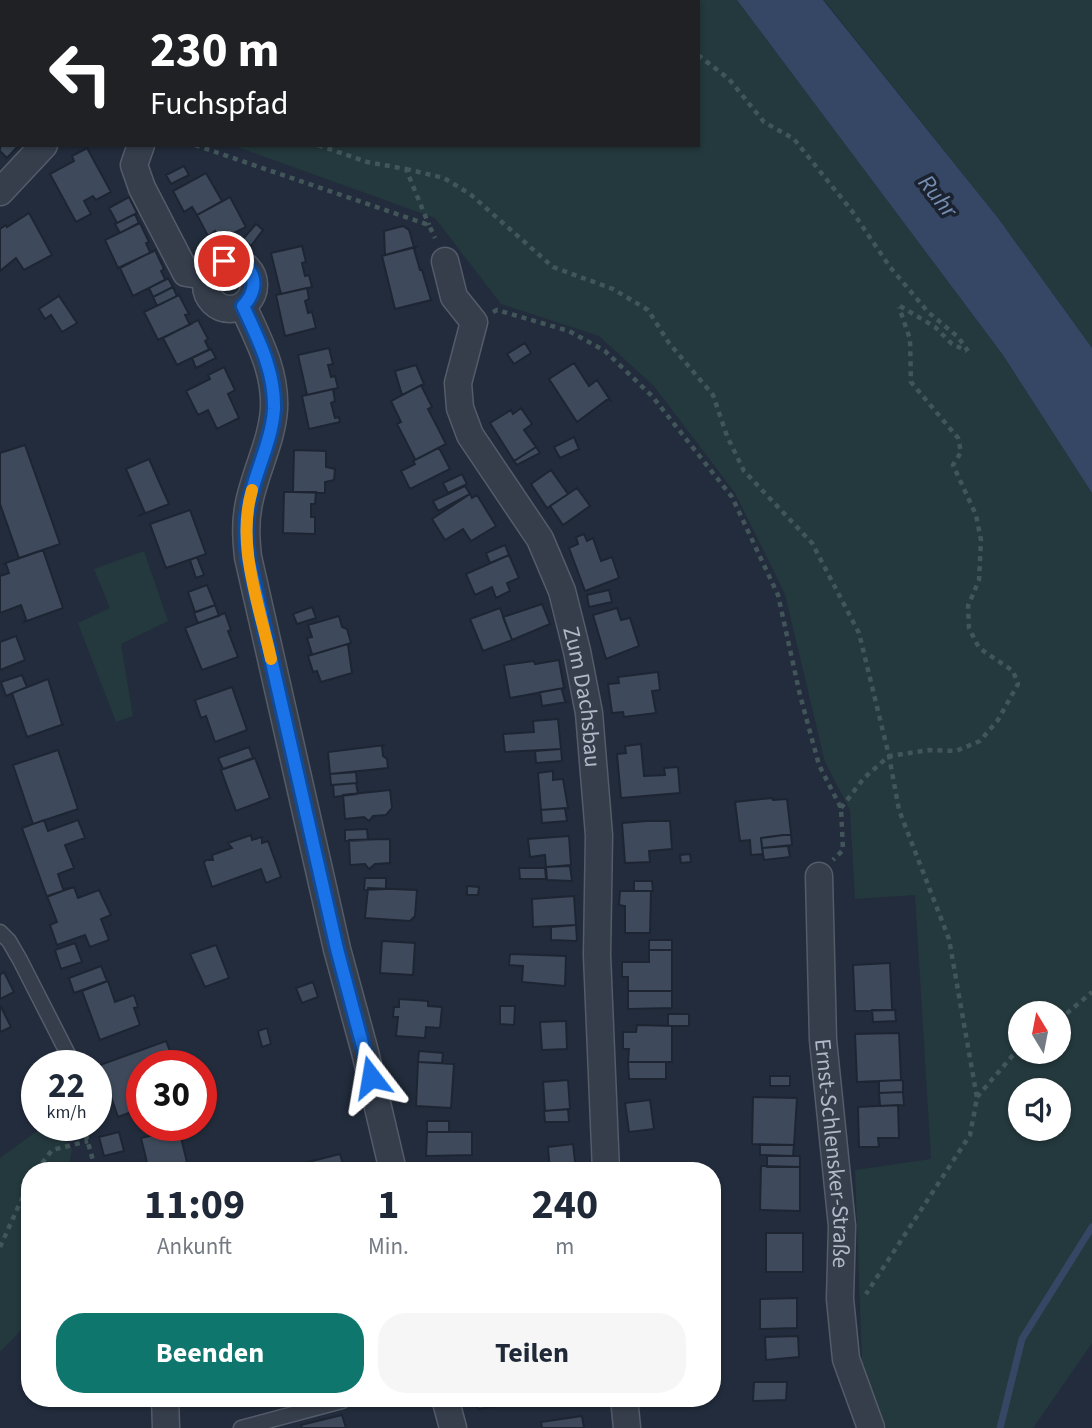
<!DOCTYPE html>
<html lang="de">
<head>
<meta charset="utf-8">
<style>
	:root { --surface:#fff; --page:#f6f6f7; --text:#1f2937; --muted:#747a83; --accent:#0f766e }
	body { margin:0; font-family:"Source Sans 3",sans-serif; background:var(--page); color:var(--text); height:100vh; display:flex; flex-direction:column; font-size:26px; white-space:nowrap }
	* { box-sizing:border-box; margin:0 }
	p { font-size:23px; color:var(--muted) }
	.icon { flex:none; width:38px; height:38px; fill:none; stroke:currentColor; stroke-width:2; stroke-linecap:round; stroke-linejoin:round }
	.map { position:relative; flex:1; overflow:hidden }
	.sheet { position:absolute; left:21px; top:1162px; width:700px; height:245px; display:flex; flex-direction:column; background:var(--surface); border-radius:28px; box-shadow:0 2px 5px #0004 }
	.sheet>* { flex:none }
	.hud { position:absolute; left:0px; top:0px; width:700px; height:147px; box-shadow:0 2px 5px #0004; background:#202124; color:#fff; overflow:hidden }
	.needle { width:46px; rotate:350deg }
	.controls { position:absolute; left:1008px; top:1001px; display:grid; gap:14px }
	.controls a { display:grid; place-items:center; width:63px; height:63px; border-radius:50%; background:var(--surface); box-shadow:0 2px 5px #0004; font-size:35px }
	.speed { position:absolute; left:21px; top:1050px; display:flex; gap:14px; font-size:35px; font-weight:700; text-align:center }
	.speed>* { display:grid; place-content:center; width:91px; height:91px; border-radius:50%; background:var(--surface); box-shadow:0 2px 5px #0004; line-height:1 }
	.speed small { font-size:18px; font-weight:400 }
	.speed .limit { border:10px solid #d22; background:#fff; color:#111 }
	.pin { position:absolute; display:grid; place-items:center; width:60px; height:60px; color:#fff; margin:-30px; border:4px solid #fff; border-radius:50%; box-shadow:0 2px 7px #0007 }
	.me { position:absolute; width:77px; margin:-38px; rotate:346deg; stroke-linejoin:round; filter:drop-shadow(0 0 5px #0008) }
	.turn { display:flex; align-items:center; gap:24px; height:147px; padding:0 35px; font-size:32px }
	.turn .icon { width:91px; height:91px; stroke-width:2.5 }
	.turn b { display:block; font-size:49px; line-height:60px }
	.eta { display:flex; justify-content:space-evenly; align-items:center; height:119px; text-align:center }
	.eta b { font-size:42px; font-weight:700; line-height:49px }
	.cta { display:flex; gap:14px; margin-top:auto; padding:14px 35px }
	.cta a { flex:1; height:80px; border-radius:28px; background:var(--accent); color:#fff; font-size:28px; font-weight:700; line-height:80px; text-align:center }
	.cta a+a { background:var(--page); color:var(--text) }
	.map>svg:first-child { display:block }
	.green { fill:#24393d; fill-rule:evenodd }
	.water { fill:#354764 }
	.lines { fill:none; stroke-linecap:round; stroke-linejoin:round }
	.stream { stroke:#354764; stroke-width:7 }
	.building { fill:#3e4a5b; stroke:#1d2533; stroke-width:2 }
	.lane-casing { stroke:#545c6a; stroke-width:17 }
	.street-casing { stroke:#545c6a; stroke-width:29 }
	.path { stroke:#42565a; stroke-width:4.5; stroke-dasharray:5 5; stroke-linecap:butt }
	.lane { stroke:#363e4c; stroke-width:14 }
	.street { stroke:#363e4c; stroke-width:26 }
	.route-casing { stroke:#114b97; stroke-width:18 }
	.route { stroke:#1a73e8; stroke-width:12 }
	.slow { stroke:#f59e0b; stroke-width:12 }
	.labels { text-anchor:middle; stroke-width:7; stroke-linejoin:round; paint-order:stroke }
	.street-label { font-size:23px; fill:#b1b9c8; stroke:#1b2331 }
	.water-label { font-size:24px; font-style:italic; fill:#788eb1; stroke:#1b2331 }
</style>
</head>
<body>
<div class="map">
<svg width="1092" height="1428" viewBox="0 0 1092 1428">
	<rect width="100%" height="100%" fill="#222c3c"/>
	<path class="green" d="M5,0h732l266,355 89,138v850l-59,85h-146l-5,-10 -20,-57 -7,-191 76,-11 -16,-264 -60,4 -5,-89 -25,-48 -40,-168 -50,-101 -81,-107 -55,-50 -98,-32 -66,-86 -203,-73h466v-143zM1020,1013h39v39h-39zM1020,1090h39v39h-39z
		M824,0h268v348l-94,-130z
		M144,551l24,70 -47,23 12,72 -17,6 -38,-99 32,-15 -16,-39z
		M45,1125h9l18,24 -4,22h-38v150l-30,31v-194z"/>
	<path class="water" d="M737,0h86l175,218 94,130v145l-89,-138z"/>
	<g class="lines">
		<path class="stream" d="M1000,1428l22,-89 70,-112"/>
	</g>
	<path class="building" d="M2,121v24h17l-12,13 -7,-7z
		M87,148l24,44 -15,8 -3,-4 -9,5 7,13 -15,8 -26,-48 24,-13 -2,-5z
		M184,166l5,9 -18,9 -5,-9z
		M206,173l16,28 -25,14 -5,-8 -8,5 -11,-21z
		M129,197l8,16 -20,10 -8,-15z
		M230,197l16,30 -26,13 -5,-9 -7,5 -11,-21z
		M29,213l23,42 -28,15 -8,-12 -16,13v-42l6,-4 1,2z
		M135,214l4,9 -19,10 -5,-9z
		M140,223l9,19 -3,1 4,9 4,-1 -36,17 -13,-28z
		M256,224l7,6 -12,16 -8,-7z
		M403,226l6,4 5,17 -29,8 -1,-24z
		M302,246l4,16 -4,1 3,13 4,-1 3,12 -31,7 -10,-41z
		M416,247l-2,2 6,21h2l9,30 -36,9 -13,-53z
		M155,250l9,19 -3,2 4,8 4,-1 -36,18 -13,-28z
		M168,278l5,9 -20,10 -4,-9z
		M173,287l4,9 -20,10 -4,-9z
		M307,288l2,11 -4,2 3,12 4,-1 4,16 -31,8 -9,-41z
		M179,295l10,19 -4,1 4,8h4l-35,17 -14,-28z
		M59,296l18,27 -15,9 -11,-17 -6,4 -6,-10z
		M198,320l10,19 -3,2 4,8 3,-1 -35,17 -14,-27z
		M525,343l6,10 -17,11 -7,-10z
		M329,348l4,16 -5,1 3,12 4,-1 3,12 -31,7 -9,-40z
		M211,349l5,9 -20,10 -4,-10z
		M574,363l15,23 8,-6 13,20 -2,-1 -31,23 -28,-43z
		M416,365l8,19 -22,11 -7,-24z
		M224,367l11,23 -7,4 11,24 -22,11 -9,-19 -10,5 -12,-24 24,-12 -2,-4z
		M421,385l11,22 -4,2 18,35 -33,17 2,-2 -18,-35 4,-2 -10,-21z
		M333,389l2,12 -4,2 4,15 4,-1 1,5 -31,7 -7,-33z
		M521,408l11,16 -8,6 12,17 -22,14 -24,-38 21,-13 2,4z
		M574,437l5,12 -19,9 -6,-11z
		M446,444l-7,4 11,21 -40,20 -9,-18 14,-7 -2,-3z
		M25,445l35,99 -41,14 -19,-54v-51z
		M536,447l4,6 -23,12 -3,-4z
		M294,450l32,1v16l9,2 -1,11 -9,2v11l-32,-1z
		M149,459l20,45 -31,12 7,-3 -19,-44z
		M551,470l17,24 -21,14 -16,-24z
		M462,474l5,10 -19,9 -5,-10z
		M465,486l5,8 -32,17 -5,-10z
		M577,488l13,18 -27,19 -13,-19z
		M284,492h32l-1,12h-4v13h4v17l-32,-1z
		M470,494l2,4 5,-3 19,31 -25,15 -8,-12 -18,11 -13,-21z
		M190,510l16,44 -40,14 -16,-44z
		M584,534l3,7 6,-3 8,23 11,-4 7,21 -34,13 -16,-43 9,-4 -2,-7z
		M505,545l4,10 -19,8 -4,-10z
		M43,550l20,58 -39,14 2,-3 -5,-14 -21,8v-37l9,-3 -3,-9h-3z
		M509,555l10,23 -12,5 3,8 -14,7 -4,-11 -17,8 -9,-21z
		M197,557l7,18 -8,3 -6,-18z
		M207,585l8,20 -20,7 -7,-20z
		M609,590l3,12 -23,5 -2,-12z
		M542,604l8,20 -38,16 -9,-23z
		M215,605l4,11 -21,7 -4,-10z
		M312,607l4,11 -19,6 -4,-10z
		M500,608l12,32 -29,11 -13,-32z
		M617,608l4,12 9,-2 9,28 -33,13 -13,-44z
		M225,613l6,17 -3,1 10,26 -36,13 -17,-42z
		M339,616l3,11 5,2 4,14 -43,13 4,-2 -5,-16 5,-1 -4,-12z
		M16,636l9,24 -25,10v-28z
		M351,643l-3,2 4,28 -31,9 -4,-11 -4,1 -5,-16z
		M559,660l5,28 -54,10 -6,-33 30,-4 1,3z
		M658,672l2,18 -8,1 4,22 -32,4 -1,-5 -11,1 -4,-29 11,-1 -1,-6z
		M22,675l5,12 -21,9 -5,-14z
		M48,679l14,45h2l-37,13 -15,-44z
		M232,687l15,43 -32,12 -9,-26 -5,2 -6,-18z
		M564,688l-2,2 3,11 2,1 -25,4 -2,-14z
		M558,719l3,30 -56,3 -2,-18 31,-2 -1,-11z
		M641,744l3,32 21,-1 -1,-7 14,-1 2,26 -59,5 -4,-44 9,-1 -1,-7z
		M385,745l-3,1 1,10 4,3 1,9 -58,6 -2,-22z
		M249,747l4,11 -30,11 -5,-11z
		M561,749l1,12 -26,2 -1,-12z
		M58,750l20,59 -45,15 -20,-59z
		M255,758l15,40 -34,13 -15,-41z
		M553,771v9l10,-1 5,29 -27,2 -3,-37z
		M356,772l1,11 -26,2 -1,-11z
		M356,783l2,11 -24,3 -1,-12z
		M390,790l2,18 -6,7 -13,1 -4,5 -5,-4 -19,2 -2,-24z
		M772,798l1,2 14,-1 4,35 -30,4 2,16 -12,1 -1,-15 -10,1 -5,-39z
		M565,808l2,13 -25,2 -1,-13z
		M44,820l4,11 30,-11 7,18 -20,7 9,23 -16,6 5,15 7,-1 -23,9 -25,-69z
		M647,821h23l2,28 -23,2 1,11 -25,1 -3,-40z
		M367,829l1,11 -23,1v-11z
		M791,834l1,11 -30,3 -1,-10z
		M251,835l1,5 10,-3v6l6,-2 13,36 -15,6 -5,-14 -49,18 -8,-24 2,-3h7l-1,-5 20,-7 -4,-5z
		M569,836l2,29 -25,2 -1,-12 -15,2 -2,-18z
		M390,839v24l-15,1 -6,5 -4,-5 -15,1 -1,-25z
		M788,846l2,11 -26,3 -2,-12z
		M690,854l1,8 -10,1 -1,-8z
		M570,866l2,15 -25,-1 -1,-13z
		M519,868h26l1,11h-26z
		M365,878h21v11l-22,1z
		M634,881h18l1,10h-19z
		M467,886l12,1 -1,8h-11z
		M74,887l4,11 21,-8 12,25 -10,4 8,21 -19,7 -5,-12 -28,10 -7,-20 7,-3 -10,-26z
		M368,888l49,2 -2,26 -5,5 -45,-3z
		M620,891h31l-1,42h-25v-27l-6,-1z
		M574,896l2,29 -43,2 -1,-28z
		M576,925l1,16 -26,-1v-13z
		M649,940h23v10h-23z
		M382,941l33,2 -2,32 -33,-2z
		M75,943l7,19 -21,7 -6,-19z
		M216,945l13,33 -24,9 -15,-33z
		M649,950h23v41h-44v-14h-6v-15h27z
		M510,954l56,2 -1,30 -43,-4 1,-16 -14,-1z
		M890,963l2,45 3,2 -40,1 -2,-46z
		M101,966l6,15 -33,12 -5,-15z
		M4,972l10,20 -14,7v-24z
		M108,981l7,21 19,-7 4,12 -4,1 6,17 -40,15 -18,-49z
		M313,982l5,15 -16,6 -6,-15z
		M628,991h44v17l-44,1z
		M399,999l29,2v5l14,1 -2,21 -14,-1 -1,11 -29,-2 2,-19h-5l1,-10h5z
		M0,1005l11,22 -11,5z
		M500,1006h15l-1,19 -14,-1z
		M872,1010h23l1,11 -23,1z
		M668,1014h21v12h-21z
		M566,1021l1,28 -25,1 -2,-28z
		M637,1025l35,1v36h-44l1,-13h-6v-17h13z
		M267,1028l4,16 -9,3 -4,-16z
		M899,1033l2,47 -44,2 -2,-48z
		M166,1041l7,17 -21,8h-10v42l-24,9 -18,-52z
		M419,1051l24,2 -1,10 -24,-1z
		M418,1062l36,2 -3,44 -35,-2z
		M628,1062h38v17h-37z
		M770,1076h20v10h-20z
		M568,1080l2,29 -25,2 -2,-29z
		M901,1080l2,1v11l-24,1v-12z
		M903,1092l1,13 -24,1 -1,-13z
		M753,1097l44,1 -3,47 -42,-1z
		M650,1100l4,29 -25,3 -4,-29z
		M898,1105l1,33h-21l1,9h-20l-1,-40z
		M568,1109l1,13h-24l-1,-11z
		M427,1121h22v11h-22z
		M179,1129l10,42h-40l-8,-33z
		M119,1132l5,19 -20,5 -5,-19z
		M427,1132h45v23l-46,1z
		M573,1144l3,26 -26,1 -2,-24z
		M760,1145h34l-1,11 -33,-1z
		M340,1154l5,17h-73z
		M767,1156h33v11h-33z
		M761,1166l39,1v44l-40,-1z
		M766,1233h37v39h-37z
		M797,1298v30l-37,1v-30z
		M798,1336l1,21 -33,3 -1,-23z
		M754,1382h33l-1,18 -33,1z
		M203,1398h34l-32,8z
		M476,1398h41v5l-39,6z
		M342,1415l4,13h-44l-1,-3z
		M582,1416l2,12h-42l-1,-6z"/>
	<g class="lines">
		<defs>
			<path id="lane" d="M0,932l9,9 11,19 54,106
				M241,1428l101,-27"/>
			<g id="street">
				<path d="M141,145l-7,20 8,23 44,85 21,3"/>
				<path d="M0,192l44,-47"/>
				<circle cx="230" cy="285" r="24"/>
				<path id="s1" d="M445,261l9,36 20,25 -16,61 2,25 10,27 70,104 22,52 15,60 12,62 10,122 -2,120 9,216"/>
				<path d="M243,306c15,33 33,65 31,103 -2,32 -19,63 -25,94 -4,19 -3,35 -1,54l89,392 28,103 28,119"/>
				<path id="s2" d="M819,876l4,164 19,186 -2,73 6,60 25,69"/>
				<path d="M165,1398l1,30"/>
				<path d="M445,1398l8,30"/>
				<path d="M624,1398l3,30"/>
			</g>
		</defs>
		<use href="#lane" class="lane-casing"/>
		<use href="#street" class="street-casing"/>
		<path class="path" d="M3,0l1,2
			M38,0l1,2
			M600,0l3,2
			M698,55l31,24 35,43 30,17 58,72 38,56 38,45 30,25 10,14
			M195,145l234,80 6,13
			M318,145l49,17 39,7 23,56
			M406,169l38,9 26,16 83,73 60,22 35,21 21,33 44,52 14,41 17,35 68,72 47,90 30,123 10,54 50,129 28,159 -7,37 -104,159
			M900,306l35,21 17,17 15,7
			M493,312l4,-2 72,21 36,20 47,45 80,101 46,98 22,100 19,70 22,43 2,42 -10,10
			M841,808l23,-30 25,-22 40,-6 27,1 24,-10 18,-21 20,-36 -5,-13 -34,-23 -10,-20 -1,-22 11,-26 2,-40 -5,-25 -23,-50 8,-13 -3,-14 -47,-56 -1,-43 -11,-32
			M1059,1020l33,-28
			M977,1097l43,-50
			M83,1125l13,46
			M36,1171l16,-21 36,-9
			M0,1247l30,-66"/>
		<use href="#lane" class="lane"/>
		<use href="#street" class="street"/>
	</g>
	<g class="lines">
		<defs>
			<path id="route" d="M224,261c29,-2 39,25 19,45 15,33 32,65 31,103 -2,32 -19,63 -25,94 -4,19 -3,35 -1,54l89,392 34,128"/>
		</defs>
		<use href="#route" class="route-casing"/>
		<use href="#route" class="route"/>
		<path class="slow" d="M252,490c-16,55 7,114 19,169"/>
	</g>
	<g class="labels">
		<g class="street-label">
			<text dy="8" stroke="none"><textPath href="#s1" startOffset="476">Zum Dachsbau</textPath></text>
			<text dy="8" stroke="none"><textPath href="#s2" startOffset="278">Ernst-Schlensker-Straße</textPath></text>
		</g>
		<g class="water-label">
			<text transform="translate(938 196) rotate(52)" y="8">Ruhr</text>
		</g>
	</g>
</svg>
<div class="controls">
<a><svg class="needle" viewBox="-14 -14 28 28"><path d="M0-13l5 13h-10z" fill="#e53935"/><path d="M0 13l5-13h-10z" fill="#747a83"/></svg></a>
<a><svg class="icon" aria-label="sound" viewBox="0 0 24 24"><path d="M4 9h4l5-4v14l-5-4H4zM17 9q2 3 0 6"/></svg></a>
</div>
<div class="speed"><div>22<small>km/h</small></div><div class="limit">30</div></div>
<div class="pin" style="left:224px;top:261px;background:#d93025"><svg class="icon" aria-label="arrive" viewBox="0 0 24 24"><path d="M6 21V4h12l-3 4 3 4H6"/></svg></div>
<svg class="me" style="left:371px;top:1077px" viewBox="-20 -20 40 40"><path d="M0-17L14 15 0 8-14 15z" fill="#1a73e8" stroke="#fff" stroke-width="4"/></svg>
<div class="hud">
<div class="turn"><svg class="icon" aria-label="left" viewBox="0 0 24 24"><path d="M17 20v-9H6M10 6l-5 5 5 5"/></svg><div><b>230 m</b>Fuchspfad</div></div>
</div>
<section class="sheet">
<div class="eta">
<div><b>11:09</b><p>Ankunft</p></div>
<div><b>1</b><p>Min.</p></div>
<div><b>240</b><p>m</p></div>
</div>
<div class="cta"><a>Beenden</a><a>Teilen</a></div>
</section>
</div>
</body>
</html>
